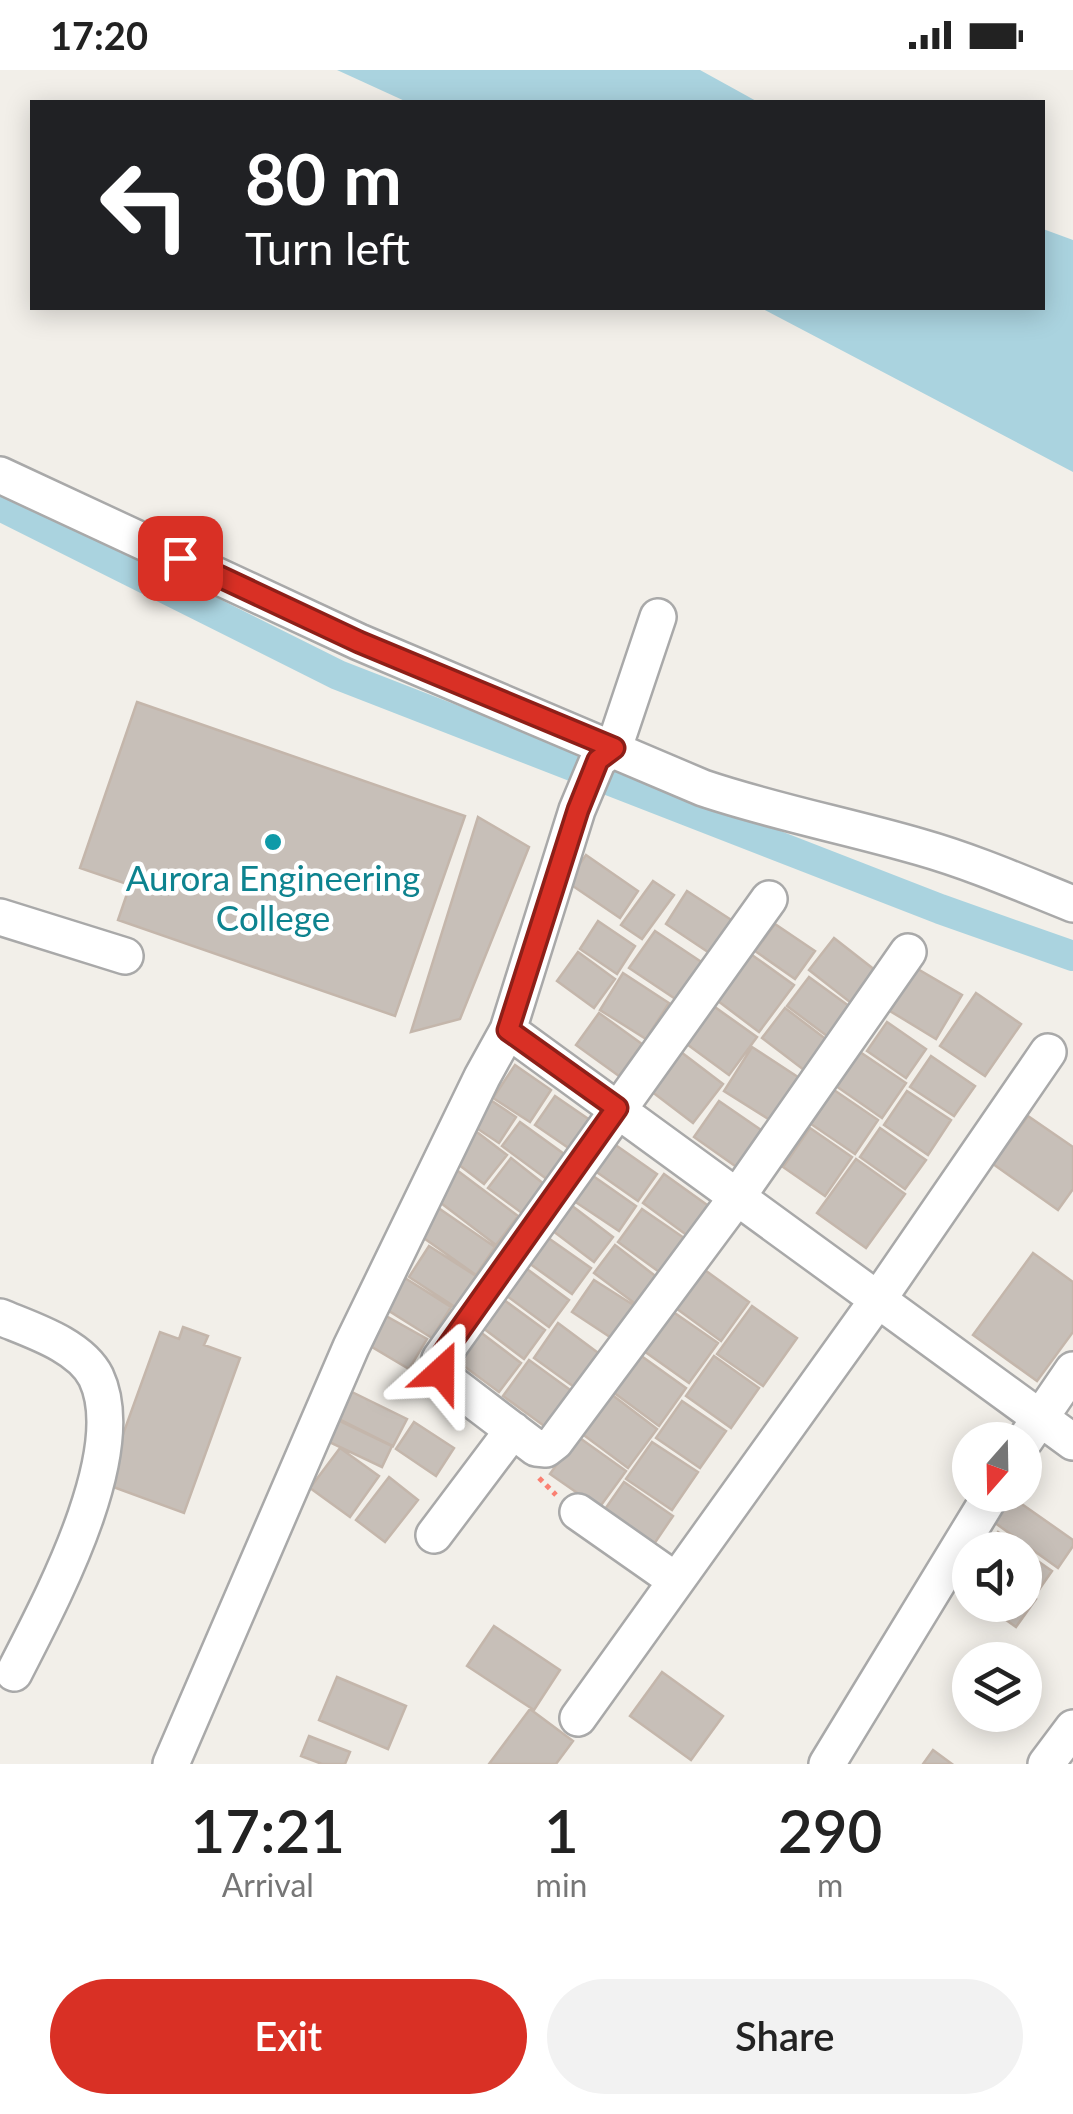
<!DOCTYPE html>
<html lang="en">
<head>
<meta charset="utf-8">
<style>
	:root { --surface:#fff; --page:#f2f2f2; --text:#222; --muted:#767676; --accent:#d93025 }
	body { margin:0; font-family:Lato,sans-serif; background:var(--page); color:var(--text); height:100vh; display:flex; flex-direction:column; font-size:38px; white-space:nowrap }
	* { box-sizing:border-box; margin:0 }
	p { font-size:32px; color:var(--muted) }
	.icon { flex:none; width:55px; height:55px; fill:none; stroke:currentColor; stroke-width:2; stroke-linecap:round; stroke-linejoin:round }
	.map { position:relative; height:1694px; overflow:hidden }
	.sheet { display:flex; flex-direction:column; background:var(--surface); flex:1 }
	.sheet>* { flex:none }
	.guide { position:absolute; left:30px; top:30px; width:1015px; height:210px; border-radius:0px; box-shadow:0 5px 25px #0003; background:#202124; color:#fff; overflow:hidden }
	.needle { width:65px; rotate:200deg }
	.tools { position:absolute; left:952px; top:1352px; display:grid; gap:20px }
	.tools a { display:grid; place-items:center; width:90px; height:90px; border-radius:50%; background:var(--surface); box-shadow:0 5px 25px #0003; font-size:50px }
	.pin { position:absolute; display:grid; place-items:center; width:85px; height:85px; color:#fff; margin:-42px; border-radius:20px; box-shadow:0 5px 15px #0006 }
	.me { position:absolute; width:110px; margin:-55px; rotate:24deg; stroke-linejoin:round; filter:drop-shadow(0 0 8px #0008) }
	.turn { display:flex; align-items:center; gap:35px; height:210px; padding:0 50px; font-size:45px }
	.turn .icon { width:130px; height:130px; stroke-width:2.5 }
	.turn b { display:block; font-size:70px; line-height:85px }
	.eta { display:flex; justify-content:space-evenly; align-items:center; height:170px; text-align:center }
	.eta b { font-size:60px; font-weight:600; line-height:70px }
	.action { display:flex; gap:20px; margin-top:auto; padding:20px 50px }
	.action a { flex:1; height:115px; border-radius:60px; background:var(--accent); color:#fff; font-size:40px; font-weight:600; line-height:115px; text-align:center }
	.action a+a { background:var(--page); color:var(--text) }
	.status { display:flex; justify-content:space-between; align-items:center; height:70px; padding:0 50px; background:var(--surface); direction:ltr }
	.status svg { height:28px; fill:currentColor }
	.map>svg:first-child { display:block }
	.water { fill:#aad3df }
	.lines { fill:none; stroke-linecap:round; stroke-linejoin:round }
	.canal { stroke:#aad3df; stroke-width:30 }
	.building { fill:#c7bfb8; stroke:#c4b6ab; stroke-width:2.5 }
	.minor-casing { stroke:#a9a9a9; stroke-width:40 }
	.path { stroke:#fa8072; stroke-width:5; stroke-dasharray:5 5; stroke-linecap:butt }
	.minor { stroke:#fff; stroke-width:35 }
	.route-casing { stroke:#8d1f18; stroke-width:25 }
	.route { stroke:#d93025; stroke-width:18 }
	.culture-dot { fill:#0f9aa8; stroke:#fff; stroke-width:4 }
	.labels { text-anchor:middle; stroke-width:9; stroke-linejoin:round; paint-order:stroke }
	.culture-label { font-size:35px; fill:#0d838f; stroke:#fff }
</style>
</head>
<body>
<div class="status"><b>17:20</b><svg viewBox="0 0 49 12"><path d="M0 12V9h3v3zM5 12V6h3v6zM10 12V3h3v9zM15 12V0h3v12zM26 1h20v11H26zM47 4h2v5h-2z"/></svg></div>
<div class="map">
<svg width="1073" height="1694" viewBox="0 0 1073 1694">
	<rect width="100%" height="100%" fill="#f2efe9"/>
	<path class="water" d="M337,0h363l58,32h-351z
		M1043,159l30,11v232l-312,-164h281z"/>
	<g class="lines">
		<path class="canal" d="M0,436l338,169 602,234 133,47"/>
	</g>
	<path class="building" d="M137,632l328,114 -70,200 -277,-96 12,-35 -50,-17z
		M478,747l51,30 -69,172 -49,13z
		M586,785l52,36 -18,27 -53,-36z
		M653,811l21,14 -32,44 -21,-14z
		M687,821l46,30 -22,33 -45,-30z
		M598,851l37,25 -18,28 -37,-25z
		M775,854l40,27 -20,28 -40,-28z
		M655,861l48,32 -26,37 -48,-32z
		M834,868l46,36 -25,32 -46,-36z
		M578,882l37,27 -21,29 -37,-27z
		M752,885l42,30 -35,47 -41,-31z
		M916,898l46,27 -26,44 -46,-28z
		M623,903l46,30 -23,36 -46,-29z
		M809,907l44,32 -22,30 -44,-33z
		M976,923l45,31 -36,52 -45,-30z
		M712,935l45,32 -28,38 -45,-33z
		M785,938l46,35 -23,30 -46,-35z
		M599,943l43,31 -23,32 -43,-31z
		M887,952l39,27 -20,29 -39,-27z
		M752,977l46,30 -28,43 -46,-29z
		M681,982l42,32 -30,39 -42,-32z
		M860,982l46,31 -24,35 -46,-32z
		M931,986l44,30 -21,30 -44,-29z
		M515,995l36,25 -21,32 -37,-24z
		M834,1020l44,30 -23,34 -44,-30z
		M907,1021l44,29 -23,35 -44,-30z
		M555,1026l35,24 -20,29 -35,-24z
		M486,1027l30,20 -17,26 -30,-20z
		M719,1031l45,31 -26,36 -44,-31z
		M1028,1046l45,31v42l-15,21 -65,-46z
		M520,1052l47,34 -19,24 -46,-34z
		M810,1058l42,29 -27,39 -42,-29z
		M880,1058l46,32 -21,29 -45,-32z
		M473,1059l34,26 -23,29 -34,-26z
		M607,1069l50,35 -19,27 -50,-35z
		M511,1088l33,26 -22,29 -34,-25z
		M856,1089l49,35 -39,54 -49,-35z
		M454,1098l64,48 -22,29 -63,-48z
		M586,1101l50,35 -17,25 -51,-34z
		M664,1104l46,33 -22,29 -45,-33z
		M567,1132l46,35 -19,25 -45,-34z
		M437,1137l58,40 -19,28 -58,-41z
		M642,1139l45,31 -25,34 -44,-32z
		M544,1165l47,33 -19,26 -46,-33z
		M615,1175l43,33 -21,27 -43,-32z
		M429,1176l47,30 -21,31 -46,-30z
		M1033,1183l40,29v50l-36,49 -64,-46z
		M523,1196l46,34 -20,27 -46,-34z
		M702,1198l47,34 -28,39 -48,-35z
		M405,1208l46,29 -19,31 -46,-29z
		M594,1210l41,26 -22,33 -41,-27z
		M500,1227l45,33 -21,29 -45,-34z
		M752,1236l45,32 -34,48 -46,-32z
		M669,1239l49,34 -29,40 -48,-34z
		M379,1242l48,27 -18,30 -47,-28z
		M558,1253l43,32 -24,34 -43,-31z
		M183,1257l25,9 -4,9 36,13 -56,155 -79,-29 55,-152 19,7z
		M475,1258l46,35 -22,29 -46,-34z
		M640,1285l46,33 -27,38 -46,-34z
		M714,1286l45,32 -28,40 -45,-32z
		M529,1290l44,32 -26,36 -44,-32z
		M352,1322l55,27 -14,27 -54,-27z
		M611,1324l46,35 -29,39 -47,-35z
		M682,1331l44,30 -26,37 -44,-30z
		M338,1350l54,26 -10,21 -55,-26z
		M414,1352l40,26 -18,28 -40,-27z
		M577,1366l49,35 -27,37 -49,-34z
		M652,1372l46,30 -26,38 -46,-31z
		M340,1378l39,28 -29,41 -40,-29z
		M389,1407l29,23 -33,42 -29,-22z
		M624,1412l49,34 -21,31 -49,-35z
		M1009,1425l64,45v6l-15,22 -67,-48z
		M998,1462l25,18h-38z
		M1025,1482l27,19 -16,23 -11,-8z
		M1025,1520l11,9 -20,28 -31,-22h40z
		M494,1556l66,44 -26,40 -67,-44z
		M662,1602l61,44 -32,44 -61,-44z
		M337,1607l69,29 -18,43 -69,-29z
		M530,1639l43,32 -17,23h-67z
		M309,1666l41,16 -5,12h-23l-21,-8z
		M933,1680l19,14h-29z"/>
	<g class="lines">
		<defs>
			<path id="minor" d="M0,405l359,167 344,146c71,24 145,38 217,59 53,15 103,37 153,57
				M769,829l-329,460 1,13 11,12 84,64 10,1 9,-7 182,-245 171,-245
				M0,847l125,39
				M508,960l565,412
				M0,1247c31,13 80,28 96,60 36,76 -47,227 -82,296
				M1025,1370l48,-70
				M578,1442l97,68
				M434,1465l79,-105
				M578,1648l301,-420 169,-246
				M171,1694l180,-417 131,-270 26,-47 69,-220 21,-50 16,-12 44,-131
				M827,1694l164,-269
				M1046,1694l27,-36"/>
		</defs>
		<use href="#minor" class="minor-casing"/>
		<path class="path" d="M539,1408l17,17"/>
		<use href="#minor" class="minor"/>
	</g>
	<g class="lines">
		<defs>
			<path id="route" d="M180,488l179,84 255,106 -16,12 -20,50 -70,220 109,78 -177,250 1,14"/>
		</defs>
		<use href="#route" class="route-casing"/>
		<use href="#route" class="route"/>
	</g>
	<circle class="culture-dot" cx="273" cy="772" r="10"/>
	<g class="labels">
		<g class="culture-label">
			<text x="273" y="821">Aurora Engineering<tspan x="273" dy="40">College</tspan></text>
		</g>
	</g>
</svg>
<div class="tools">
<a><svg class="needle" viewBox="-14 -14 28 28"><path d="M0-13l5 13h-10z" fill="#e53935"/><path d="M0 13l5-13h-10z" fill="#767676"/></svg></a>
<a><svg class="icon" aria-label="sound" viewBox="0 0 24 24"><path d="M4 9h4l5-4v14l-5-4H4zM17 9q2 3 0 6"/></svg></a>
<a><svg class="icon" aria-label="layers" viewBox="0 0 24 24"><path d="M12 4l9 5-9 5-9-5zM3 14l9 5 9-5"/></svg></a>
</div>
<div class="pin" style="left:180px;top:488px;background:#d93025"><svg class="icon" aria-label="arrive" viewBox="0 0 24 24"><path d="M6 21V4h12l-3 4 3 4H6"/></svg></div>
<svg class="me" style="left:441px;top:1302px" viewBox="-20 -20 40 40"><path d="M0-17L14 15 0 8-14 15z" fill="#d93025" stroke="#fff" stroke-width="4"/></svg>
<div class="guide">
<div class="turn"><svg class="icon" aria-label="left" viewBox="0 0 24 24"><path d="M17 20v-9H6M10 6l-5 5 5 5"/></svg><div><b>80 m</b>Turn left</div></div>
</div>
</div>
<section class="sheet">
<div class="eta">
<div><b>17:21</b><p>Arrival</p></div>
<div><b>1</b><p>min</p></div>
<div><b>290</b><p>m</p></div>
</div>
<div class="action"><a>Exit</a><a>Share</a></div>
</section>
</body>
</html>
